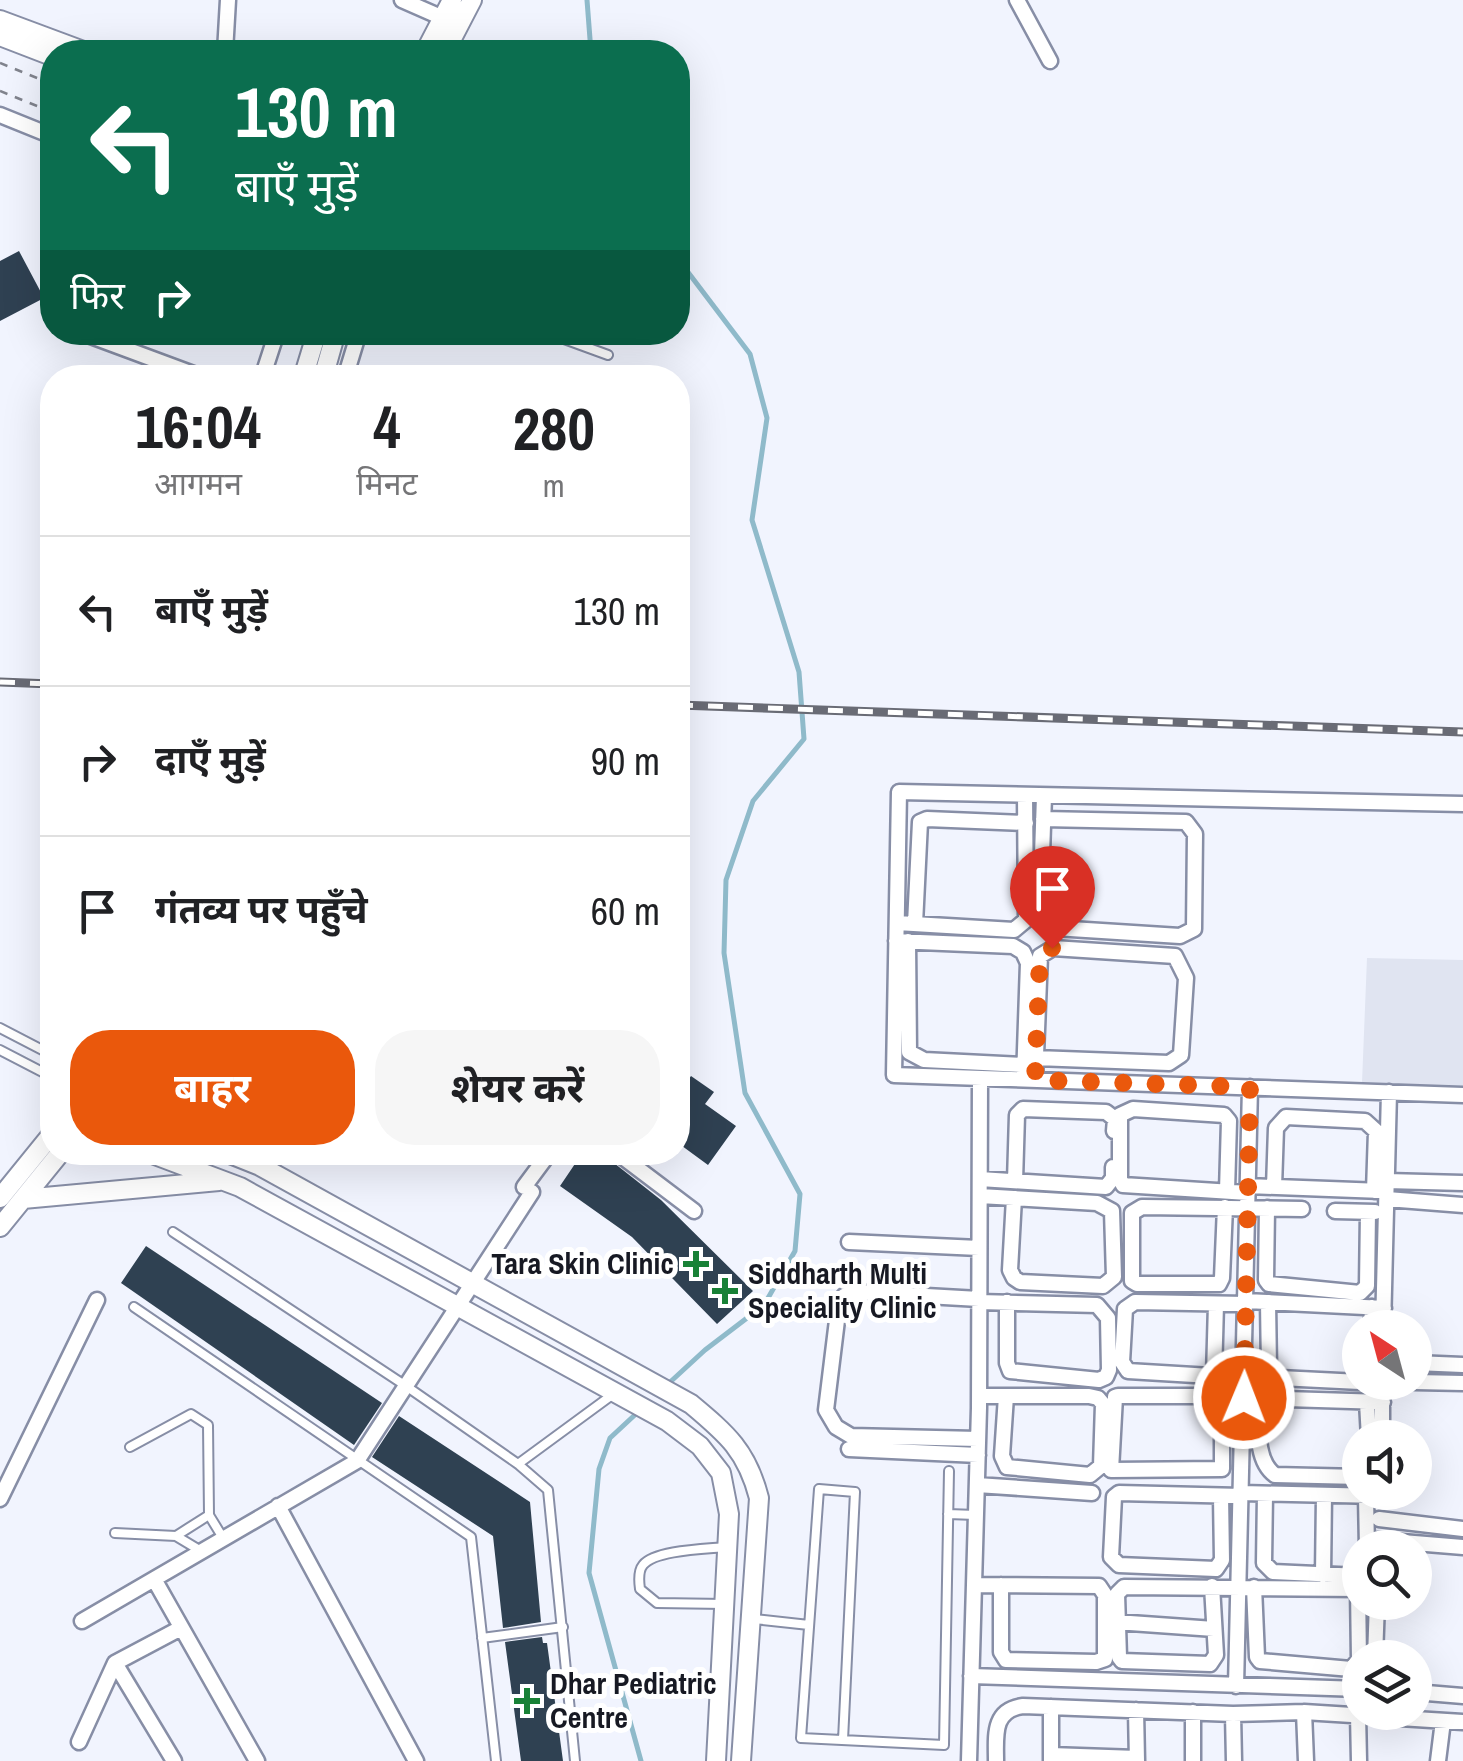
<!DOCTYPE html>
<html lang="hi">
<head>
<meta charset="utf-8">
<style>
	:root { --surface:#fff; --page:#f6f6f6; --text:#202124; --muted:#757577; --line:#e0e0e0; --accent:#ea580c }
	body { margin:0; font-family:"Archivo Narrow","Noto Sans Devanagari",sans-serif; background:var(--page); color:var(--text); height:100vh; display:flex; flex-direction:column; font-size:38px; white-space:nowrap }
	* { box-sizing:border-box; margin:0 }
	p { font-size:32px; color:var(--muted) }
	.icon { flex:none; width:55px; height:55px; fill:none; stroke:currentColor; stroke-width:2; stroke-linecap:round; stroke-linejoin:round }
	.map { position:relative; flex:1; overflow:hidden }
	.details { position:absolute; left:40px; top:365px; width:650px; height:800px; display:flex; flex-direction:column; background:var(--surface); border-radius:40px; box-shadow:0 10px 40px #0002 }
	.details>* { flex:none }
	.hud { position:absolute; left:40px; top:40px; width:650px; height:305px; border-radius:40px; box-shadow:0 10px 40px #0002; background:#0b6e4f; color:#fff; overflow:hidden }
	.needle { width:65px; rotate:324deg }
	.buttons { position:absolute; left:1342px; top:1310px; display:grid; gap:20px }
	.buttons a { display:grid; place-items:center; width:90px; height:90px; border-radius:50%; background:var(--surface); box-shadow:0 10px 40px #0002; font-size:50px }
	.pin { position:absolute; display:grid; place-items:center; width:85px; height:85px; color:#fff; margin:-102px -42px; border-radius:50% 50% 50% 0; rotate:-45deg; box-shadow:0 0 10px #0007 }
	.pin .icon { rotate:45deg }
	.me { position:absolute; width:110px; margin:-55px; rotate:1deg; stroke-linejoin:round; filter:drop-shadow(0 0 8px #0008) }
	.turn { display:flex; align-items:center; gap:35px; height:210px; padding:0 30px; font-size:45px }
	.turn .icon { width:130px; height:130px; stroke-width:2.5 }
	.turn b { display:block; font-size:70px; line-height:85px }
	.then { display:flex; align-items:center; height:95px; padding:0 30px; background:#0003; gap:20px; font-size:38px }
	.eta { display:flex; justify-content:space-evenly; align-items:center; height:170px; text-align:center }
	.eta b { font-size:60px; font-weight:700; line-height:70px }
	.button { display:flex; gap:20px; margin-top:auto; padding:20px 30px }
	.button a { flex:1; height:115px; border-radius:40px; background:var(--accent); color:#fff; font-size:40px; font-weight:700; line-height:115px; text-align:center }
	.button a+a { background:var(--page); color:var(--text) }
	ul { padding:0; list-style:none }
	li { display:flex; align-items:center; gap:30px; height:150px; padding:0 30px; border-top:2px solid var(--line) }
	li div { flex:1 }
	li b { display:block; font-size:38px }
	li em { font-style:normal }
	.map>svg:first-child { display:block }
	.built { fill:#e0e4f1 }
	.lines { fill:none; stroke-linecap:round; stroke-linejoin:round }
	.stream { stroke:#8fbaca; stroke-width:5 }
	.building { fill:#2f4152 }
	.service-casing { stroke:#878ea6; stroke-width:12 }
	.minor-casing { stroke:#878ea6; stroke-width:19 }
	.tertiary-casing { stroke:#878ea6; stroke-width:22 }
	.path { stroke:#80838d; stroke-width:2.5; stroke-dasharray:8 8; stroke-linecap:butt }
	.service { stroke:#fff; stroke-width:8 }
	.minor { stroke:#fff; stroke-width:14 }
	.tertiary { stroke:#fff; stroke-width:18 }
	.rail-casing { stroke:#696b75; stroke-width:9 }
	.rail { stroke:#fff; stroke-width:5; stroke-dasharray:15; stroke-linecap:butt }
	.route { stroke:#ea580c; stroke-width:18; stroke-dasharray:0 32.4 }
	.poi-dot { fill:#188136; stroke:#fff; stroke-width:4 }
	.labels { text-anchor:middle; stroke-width:10; stroke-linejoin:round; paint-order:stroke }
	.poi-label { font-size:30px; font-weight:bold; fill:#171923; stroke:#fff; text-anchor:start }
</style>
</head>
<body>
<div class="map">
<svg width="1463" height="1761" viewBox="0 0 1463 1761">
	<rect width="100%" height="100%" fill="#f1f4fe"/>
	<path class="built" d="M1367,958l96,2v126l-101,-3z"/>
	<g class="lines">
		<path class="stream" d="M587,0l4,52
			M668,1384l37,-34 59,-45 31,-54 5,-57 -55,-101 -21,-140 2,-73 27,-79 51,-62 -5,-67 -47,-152 15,-102 -17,-64 -72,-95
			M638,1412l-28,26 -11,31 -10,104 52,188"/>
	</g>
	<path class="building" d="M19,251l25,47 -44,23v-60z
		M691,1076l23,16 -9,12 31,22 -28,39 -30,-22v-49z
		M583,1152h17l61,48 92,91 -36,33 -85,-87 -72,-51z
		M146,1246l236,157 -28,42 -233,-162z
		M399,1416l131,86 11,120 -38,6 -10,-92 -121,-79z
		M542,1637l1,6h4l16,118h-42l-16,-119z"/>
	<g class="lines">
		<defs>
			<path id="service" d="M545,332l63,23
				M0,1028l52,27
				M0,1050l52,27
				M173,1232l233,154 112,78 30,26 27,271
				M134,1307l337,230 25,224
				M130,1447l61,-33 17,11 1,90 14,23
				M518,1464l94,-69
				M948,1514l28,1
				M115,1533l61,3 33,-21
				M176,1536l25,15
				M725,1604l-68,-1 -17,-14c-1,-7 -2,-18 3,-24 12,-15 63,-16 82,-18
				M754,1619l55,6
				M482,1638l81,-11
				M843,1740l12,-248 -36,-3 -18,249 143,7 5,-274"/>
			<path id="minor" d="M402,0l41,18
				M1017,0l33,61
				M225,52l3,-52
				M0,115l52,21
				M80,332l124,46
				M262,378l15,-46
				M345,378l14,-46
				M1463,804l-564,-12 -5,283 569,20
				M1043,819l143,3 9,12 -1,95 -14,7 -125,-8 -15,-14 4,-118
				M897,923l117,7 12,-10 -1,-125
				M915,924l5,-102 7,-3 99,4
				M896,941l117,5 10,6 5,11 -4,116
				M908,941l1,111 15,8 101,5
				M1035,1080l5,-124 13,-8 122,8 11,22 -5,77 -12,8 -133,-5
				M616,1152l78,59
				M980,1179l126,8 7,-9v-11
				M1015,1181l2,-66 6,-6 83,3 9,7 -1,12
				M1387,1181l76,2
				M1248,1186l134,5
				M524,1187l26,-35
				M1274,1187l2,-59 10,-11 79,4 11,10 -2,60
				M1227,1191l2,-70 -5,-6 -91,-6 -13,6v64l3,6 125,8
				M980,1196l117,7 15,8 2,66 -11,9 -83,-4 -6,-4 -4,-8 4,-72
				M1387,1199l76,6
				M1225,1207l-3,71 -3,6h-82l-5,-3v-68l10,-6 160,2
				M1267,1208l-1,72 3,4 91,9 7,-7 1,-74
				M1335,1211l40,1
				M849,1242l130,6
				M1246,1301l138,7
				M979,1302l118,3 11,13 1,52 -3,7 -7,3 -89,-9 -3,-8v-61
				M1268,1302l1,67 11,9 80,4
				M1371,1328l1,-21
				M1383,1328l6,-236
				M1415,1363l48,2
				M1214,1376l2,-72
				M1244,1378l-116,-7 -6,-9 3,-53 10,-7 111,2
				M1415,1382l48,1
				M1222,1395v74l-111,1 4,-73 3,-1h126
				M979,1396h110l9,2 5,6 -2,62 -11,9 -83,-8 -5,-11 4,-60
				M1250,1398l133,4
				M1258,1398c1,24 -4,62 17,77l85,2
				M1367,1402l2,36
				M1382,1438v-56
				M978,1439l-127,-3 -15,-9 -10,-17 13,-106 5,-8 12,-4 123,7
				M849,1449l129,6
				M977,1485l115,8
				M1242,1493l137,3
				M1265,1494l-1,69 9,9 87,4
				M1221,1496l1,64 -6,9 -97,-4 -8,-8 3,-60 5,-4 123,3
				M1366,1496l1,52
				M0,1499l97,-199
				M278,1506l138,255
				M1379,1519l84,10
				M1378,1540l85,7
				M1323,1575l1,-80
				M154,1579l103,182
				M974,1585l125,1 6,9v64l-9,3 -90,-2 -5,-8v-67
				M1212,1586l4,69 -6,9 -88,-3 -3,-4 -2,-63 7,-7 236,2
				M1254,1587l3,70 3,4 91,8 8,-9 -1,-71
				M82,1621l275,-160 175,-269
				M1116,1622l98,7
				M1375,1658l2,-56
				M115,1663l59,98
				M971,1676l389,13
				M1236,1686l14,-599
				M1415,1692l48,4
				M1051,1707v53
				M1136,1710l1,51
				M1193,1712v49
				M1304,1712l2,49
				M1233,1714l1,47
				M1358,1714l1,47
				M79,1742l36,-79 66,-35
				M1051,1755l86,3
				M969,1761l10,-353 1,-330
				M996,1761c0,-25 -4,-51 27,-55l210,8 71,-2 159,10
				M1438,1761l5,-40"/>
			<path id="tertiary" d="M0,20l86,32
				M0,36l52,20
				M425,52l27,-52
				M445,52l27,-52
				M303,378l14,-46
				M323,378l13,-46
				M147,1152l93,35 427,234 33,25 21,27 8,41 -13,247
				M225,1152l35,14 431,238c36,30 56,47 68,94l-18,263
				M0,1198l52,-64
				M23,1199l196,-18
				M0,1227l61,-75"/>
		</defs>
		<use href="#service" class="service-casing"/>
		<use href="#minor" class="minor-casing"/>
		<use href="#tertiary" class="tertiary-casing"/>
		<path class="path" d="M0,63l52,21
			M0,91l52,21"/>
		<use href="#service" class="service"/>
		<use href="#minor" class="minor"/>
		<use href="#tertiary" class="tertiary"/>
		<defs>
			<path id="rail" d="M0,682l52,2
				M678,705l785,27"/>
		</defs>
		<use href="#rail" class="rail-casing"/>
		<use href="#rail" class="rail"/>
	</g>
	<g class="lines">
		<path class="route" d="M1052,948l-12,8 -5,124 215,7 -6,311"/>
	</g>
	<g class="poi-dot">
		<path d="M691 1249h10v10h10v10h-10v10h-10v-10h-10v-10h10z"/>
		<path d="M720 1276h10v10h10v10h-10v10h-10v-10h-10v-10h10z"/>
		<path d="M522 1686h10v10h10v10h-10v10h-10v-10h-10v-10h10z"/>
	</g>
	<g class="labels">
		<g class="poi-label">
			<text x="674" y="1274" text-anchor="end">Tara Skin Clinic</text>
			<text x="748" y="1284">Siddharth Multi<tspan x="748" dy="34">Speciality Clinic</tspan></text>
			<text x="550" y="1694">Dhar Pediatric<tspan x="550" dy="34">Centre</tspan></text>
		</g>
	</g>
</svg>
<div class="buttons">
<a><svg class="needle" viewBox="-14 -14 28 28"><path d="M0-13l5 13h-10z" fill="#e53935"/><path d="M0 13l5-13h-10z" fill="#757577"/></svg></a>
<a><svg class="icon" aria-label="sound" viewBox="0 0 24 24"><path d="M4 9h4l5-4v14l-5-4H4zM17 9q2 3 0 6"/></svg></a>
<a><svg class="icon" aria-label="search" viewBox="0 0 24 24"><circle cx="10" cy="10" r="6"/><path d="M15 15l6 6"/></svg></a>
<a><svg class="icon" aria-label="layers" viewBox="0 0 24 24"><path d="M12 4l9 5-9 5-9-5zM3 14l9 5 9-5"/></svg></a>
</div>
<div class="pin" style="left:1052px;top:948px;background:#d93025"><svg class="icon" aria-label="arrive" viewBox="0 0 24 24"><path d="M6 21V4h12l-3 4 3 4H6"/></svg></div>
<svg class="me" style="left:1244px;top:1398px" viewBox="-20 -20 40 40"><circle r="17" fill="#ea580c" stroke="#fff" stroke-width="3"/><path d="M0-11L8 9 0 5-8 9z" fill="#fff"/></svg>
<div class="hud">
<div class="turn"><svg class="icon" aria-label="left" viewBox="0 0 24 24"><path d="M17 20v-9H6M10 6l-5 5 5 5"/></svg><div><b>130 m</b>बाएँ मुड़ें</div></div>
<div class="then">फिर<svg class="icon" aria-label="right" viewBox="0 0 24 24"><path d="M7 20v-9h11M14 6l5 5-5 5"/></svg></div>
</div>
<section class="details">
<div class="eta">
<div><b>16:04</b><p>आगमन</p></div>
<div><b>4</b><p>मिनट</p></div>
<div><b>280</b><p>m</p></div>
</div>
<ul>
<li><svg class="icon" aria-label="left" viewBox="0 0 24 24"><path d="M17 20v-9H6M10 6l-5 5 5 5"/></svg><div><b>बाएँ मुड़ें</b></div><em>130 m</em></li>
<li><svg class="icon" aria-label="right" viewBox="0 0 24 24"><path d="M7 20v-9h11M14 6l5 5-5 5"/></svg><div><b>दाएँ मुड़ें</b></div><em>90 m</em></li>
<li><svg class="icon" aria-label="arrive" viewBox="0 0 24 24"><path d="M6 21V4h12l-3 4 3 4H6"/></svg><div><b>गंतव्य पर पहुँचे</b></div><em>60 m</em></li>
</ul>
<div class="button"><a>बाहर</a><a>शेयर करें</a></div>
</section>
</div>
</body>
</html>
